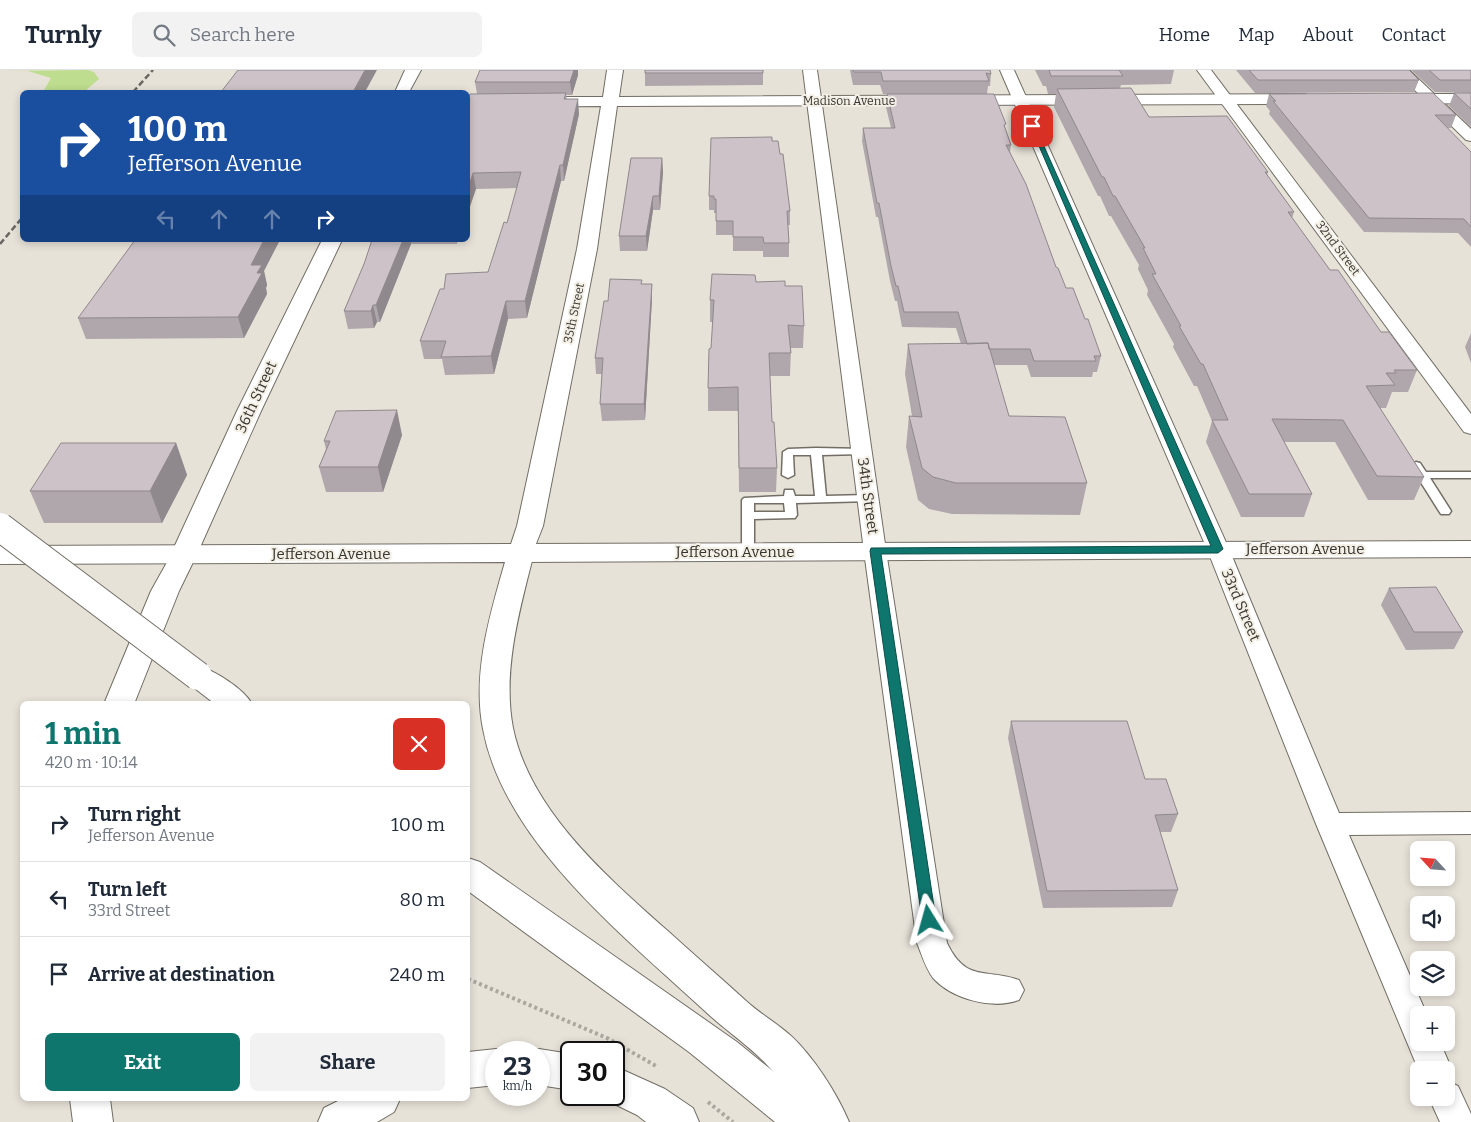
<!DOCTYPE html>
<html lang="en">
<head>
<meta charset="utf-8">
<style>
	:root { --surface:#fff; --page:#f2f2f3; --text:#1f2937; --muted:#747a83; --line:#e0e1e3; --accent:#0f766e }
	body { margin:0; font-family:Bitter,serif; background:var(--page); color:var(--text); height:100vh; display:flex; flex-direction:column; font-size:19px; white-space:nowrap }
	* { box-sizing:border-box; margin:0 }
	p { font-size:16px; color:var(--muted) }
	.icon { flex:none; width:28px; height:28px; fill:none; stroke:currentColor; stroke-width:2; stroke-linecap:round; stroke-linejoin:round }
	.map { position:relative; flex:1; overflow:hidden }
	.panel { position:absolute; left:20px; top:631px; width:450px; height:400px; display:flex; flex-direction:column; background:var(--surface); border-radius:8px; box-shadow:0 2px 8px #0003 }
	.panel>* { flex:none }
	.banner { position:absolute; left:20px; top:20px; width:450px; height:152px; border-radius:8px; box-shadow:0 2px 8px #0003; background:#1a4fa0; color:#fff; overflow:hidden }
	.needle { width:32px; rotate:296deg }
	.tools { position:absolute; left:1410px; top:771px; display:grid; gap:10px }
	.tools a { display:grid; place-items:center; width:45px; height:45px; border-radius:8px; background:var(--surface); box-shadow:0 2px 8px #0003; font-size:25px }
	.speed { position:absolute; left:485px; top:971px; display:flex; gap:10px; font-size:25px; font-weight:700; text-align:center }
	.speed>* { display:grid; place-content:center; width:65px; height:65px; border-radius:50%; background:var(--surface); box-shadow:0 2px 8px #0003; line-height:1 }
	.speed small { font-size:12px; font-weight:400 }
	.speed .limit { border:2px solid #111; border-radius:8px; background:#fff; color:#111 }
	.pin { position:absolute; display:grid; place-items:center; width:42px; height:42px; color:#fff; margin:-21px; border-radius:10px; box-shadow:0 2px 8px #0006 }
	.me { position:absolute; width:55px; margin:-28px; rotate:352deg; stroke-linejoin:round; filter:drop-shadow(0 0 4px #0008) }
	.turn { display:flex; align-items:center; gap:18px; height:105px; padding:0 25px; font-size:22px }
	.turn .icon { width:65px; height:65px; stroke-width:2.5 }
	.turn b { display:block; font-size:35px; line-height:42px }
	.lanes { display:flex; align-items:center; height:48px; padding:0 25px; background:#0003; justify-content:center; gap:25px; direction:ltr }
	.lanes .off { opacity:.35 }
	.round { display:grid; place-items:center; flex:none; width:52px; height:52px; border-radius:8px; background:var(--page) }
	.summary { display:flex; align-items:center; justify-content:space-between; height:85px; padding:0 25px }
	h1 { font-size:30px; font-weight:700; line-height:38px; color:var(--accent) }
	.action { display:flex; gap:10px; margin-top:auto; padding:10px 25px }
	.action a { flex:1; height:58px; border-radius:8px; background:var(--accent); color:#fff; font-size:20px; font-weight:700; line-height:58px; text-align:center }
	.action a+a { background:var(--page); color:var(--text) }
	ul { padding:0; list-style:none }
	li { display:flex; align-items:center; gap:15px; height:75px; padding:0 25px; border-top:1px solid var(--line) }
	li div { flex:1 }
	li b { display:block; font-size:19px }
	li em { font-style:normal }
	header { display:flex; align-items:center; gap:30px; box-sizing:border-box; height:70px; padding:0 25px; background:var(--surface); border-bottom:1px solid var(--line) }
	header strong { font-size:24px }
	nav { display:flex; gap:28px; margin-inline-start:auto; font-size:18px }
	.search { width:350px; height:45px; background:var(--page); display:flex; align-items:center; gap:12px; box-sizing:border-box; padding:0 18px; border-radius:8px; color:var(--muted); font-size:19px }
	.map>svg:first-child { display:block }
	.green { fill:#bedd8e }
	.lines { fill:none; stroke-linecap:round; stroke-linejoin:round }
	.service-casing { stroke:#726e65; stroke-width:3 }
	.minor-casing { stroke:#726e65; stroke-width:2 }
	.tertiary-casing { stroke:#726e65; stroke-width:2 }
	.secondary-casing { stroke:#726e65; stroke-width:2 }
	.primary-casing { stroke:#726e65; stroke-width:2 }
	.motorway-casing { stroke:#726e65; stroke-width:2 }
	.path { stroke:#aba79f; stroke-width:4; stroke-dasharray:3 3; stroke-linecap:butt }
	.service { fill:#fff; fill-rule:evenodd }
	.minor { fill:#fff; fill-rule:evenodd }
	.tertiary { fill:#fff; fill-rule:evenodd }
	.secondary { fill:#fff; fill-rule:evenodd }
	.primary { fill:#fff; fill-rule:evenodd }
	.motorway { fill:#fff; fill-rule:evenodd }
	.rail { stroke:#6a6762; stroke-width:2.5; stroke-dasharray:6 3; stroke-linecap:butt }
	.motorway-bridge-casing { stroke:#726e65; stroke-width:30; stroke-linecap:butt }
	.motorway-bridge { stroke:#fff; stroke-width:28 }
	.wall { fill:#afa7ac }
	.shaded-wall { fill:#8f888c }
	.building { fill:#ccc2c8; stroke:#8f888c }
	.route { fill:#0f766e; stroke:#0a4d48 }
	.labels { text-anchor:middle; stroke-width:4; stroke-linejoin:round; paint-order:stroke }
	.far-street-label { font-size:12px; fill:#373531; stroke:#f4efe5 }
	.street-label { font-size:15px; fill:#373531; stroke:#f4efe5 }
</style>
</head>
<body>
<header>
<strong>Turnly</strong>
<div class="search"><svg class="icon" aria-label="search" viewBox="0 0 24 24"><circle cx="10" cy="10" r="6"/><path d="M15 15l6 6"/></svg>Search here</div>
<nav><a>Home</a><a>Map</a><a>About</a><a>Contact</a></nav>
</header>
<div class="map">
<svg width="1471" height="1052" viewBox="0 0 1471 1052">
	<rect width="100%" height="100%" fill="#e7e2d8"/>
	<path class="green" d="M88,0l6,2 5,7 -15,13h-41l8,-14 -23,-7h-28z"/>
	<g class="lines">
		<defs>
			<path id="service" d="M816,378l50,1 1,2 -5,3 -40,1 4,41 42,-1 6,4 -2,2 -76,2 1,12 -2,3 -41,1v33l-2,3h-8l-2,-3v-52l2,-2 40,-2 1,-6h8l2,6h20l-4,-41h-18l1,20 -6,3 -6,-3 1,-23 5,-3zM754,433h30l1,9h-31z
				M1416,392l4,1 6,9h45v6h-41l21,33 -2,3h-8l-2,-3 -29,-46z"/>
			<path id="minor" d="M803,0h14l69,481 61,392c19,40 39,25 72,37l5,10 -5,10c-26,10 -67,-1 -86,-22 -8,-11 -11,-23 -16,-35l-53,-392z
				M1000,0h14l215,479 110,264 132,-1v22l-122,1 78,180h-8v27h21l12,28 -5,11 11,5 13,28v8h-31l-11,-24h17v-28l-27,1 -103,-247 -109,-275z
				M1197,0h14l260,344v20l-7,-2z
				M1394,0h15l62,59v12l-5,-1z"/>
			<path id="tertiary" d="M405,0h16l-12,22h-14z
				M607,0h16l-4,27 686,-3 6,2 2,3 -2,3 -6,2 -688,2 -20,143 -54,277 -13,33 -9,3 -9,-3 -4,-6 9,-27 60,-277 24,-143 -133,1v-10h135z
				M1403,24h68v10l-74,-2 -2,-3 2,-3z
				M322,170h20l-81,171 -64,143 -4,6 -9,3 -9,-3 -4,-6 66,-143z"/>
			<path id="secondary" d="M1471,471v16l-950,5 -9,-3 -4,-6 4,-6 9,-3z"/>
			<path id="primary" d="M521,474l9,3 4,6c-14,55 -32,118 -21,175 17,83 95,150 156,204 25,23 51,45 76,68 14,13 30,22 45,35 23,21 47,58 59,87h-43c-11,-19 -22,-40 -38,-56 -18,-20 -42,-35 -62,-54 -81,-75 -202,-170 -223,-283 -11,-55 7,-115 22,-167l-505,2v-18z"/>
			<path id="motorway" d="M184,475l9,3 4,6 -18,37 -45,113h-30l47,-113 24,-43z
				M198,596c16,4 46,23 54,38h-37l-27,-21 -5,-7 5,-7z
				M468,788l12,4 257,180 81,66 6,14h-49l-86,-70 -221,-161z
				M496,979l9,3h-9v33l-28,3v-36z
				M539,979l32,5v36l-32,-5v-33h-9z
				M614,996l51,23 28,19 6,14h-53l-9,-7 -37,-18 -1,-2h15z
				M70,1029h40l3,23h-40z
				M342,1029h58l-6,13 -17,10h-59l6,-14z"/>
		</defs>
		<use href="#service" class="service-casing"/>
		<use href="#minor" class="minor-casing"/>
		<use href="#tertiary" class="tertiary-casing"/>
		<use href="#secondary" class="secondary-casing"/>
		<use href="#primary" class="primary-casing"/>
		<use href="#motorway" class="motorway-casing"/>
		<path class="path" d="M468,909l139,59 49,28
			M708,1032l25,20"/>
		<use href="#service" class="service"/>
		<use href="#minor" class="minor"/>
		<use href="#tertiary" class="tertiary"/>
		<use href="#secondary" class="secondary"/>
		<use href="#primary" class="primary"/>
		<use href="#motorway" class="motorway"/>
		<path class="rail" d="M133,22l20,-22
			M0,174l22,-26"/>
		<defs>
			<path id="motorway-bridge" d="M0,457l198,149"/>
		</defs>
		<use href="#motorway-bridge" class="motorway-bridge-casing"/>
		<use href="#motorway-bridge" class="motorway-bridge"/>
	</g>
	<path class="wall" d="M763,0v15l-118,1v-13z
		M850,0h140l1,4 -1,12h-2l-1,8h-104l-3,-9h-27z
		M1035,0h139l-3,14 -50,1 -1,3 29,29 119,55 -1,3 27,37 -2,6 38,52 51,62 36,38 -9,22h-16l-6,16h-6l44,69 -10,23h-46l-33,-58h-51l28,52 -8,23h-63l-35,-75 6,-21 -15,-35h-3l-21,-39 1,-3 -27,-49 1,-5 -10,-21 1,-4 -28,-49h-2l-9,-20h-2l-44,-89 2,-13h-8l-2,-8h-3z
		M1236,0h173l10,10 -5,12 -159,1z
		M1411,0h60v23l-36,-1z
		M578,5l-6,20h-6l1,4 12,15 -15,67h-3l-34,137 -19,1 -14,55 -49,1 -3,-16h-18l-4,-18 24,-52 44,-17 19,-49 10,-35 -41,1 -8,23 9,-118 -2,-12z
		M1454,23h17v34l-22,-21z
		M887,24l118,35 6,16 -1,7 46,115 10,21 19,31 16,37 -4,16h-4l-1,5h-61l-4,-12h-33l15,51 78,67 -7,32 -128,-1 -23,-5 -11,-9 -12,-53 3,-31h3l-7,-42 3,-30h53l-5,-16 -54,-1 -5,-26h-2l-5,-20 -12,-64h-2l-14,-76 1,-13h28l-5,-21z
		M1269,24l187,21 -5,13h-4l24,24v95l-13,-14 -94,-1 -95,-118 1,-3 -4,-5z
		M772,71l18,70v14h-2l1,18v14h-26v-6h-30v-16h-17v-22h-2v-3h-5v-14z
		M662,88l1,14 -3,38h-7l-6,41h-27l-1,-15z
		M372,170h86l-1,4h-46l-31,78h-3l-3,6 -26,1 -4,-18 20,-47z
		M264,201l3,14 -1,3 1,6 -23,44 -158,1 -8,-21z
		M756,212l29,4 19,40 -1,22h-12l-1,28h-20l2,46 5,46 -1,24h-37l-1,-81h-30v-23l5,-66h-3v-22z
		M642,214h10v15l-7,121 -43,1 -2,-17 2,-30h-6l-1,-16 13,-57z
		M1471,263v30l-6,-16z
		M402,365l-19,57h-57l-7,-25 7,-18 -2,-8z
		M176,373l11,32 -25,48h-118l-14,-32z
		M1389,518l74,44 -9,17 -48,1 -25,-45z
		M1011,651l134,58 33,35 -7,18h-11l18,58 -6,17 -129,1 -35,-170z"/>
	<path class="shaded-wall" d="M365,0h12l-12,22h-12z
		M574,0h4v5l-6,20 -2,-13z
		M578,29l1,15 -15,67 -1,-16z
		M662,88l1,14 -3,38 -1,-14z
		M560,95l1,16 -34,137 -2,-17z
		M473,103l3,16 -8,23v-23z
		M653,126v14l-6,41 -1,-15z
		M264,170h16l-16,31 3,14 -1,3 1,6 -23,44 -6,-21 13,-52z
		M403,170h8v4l-31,78 -4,-17z
		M652,214v15l-7,121 -1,-16z
		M506,231l2,18 -14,55 -3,-18z
		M373,235l4,17 -3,6 -3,-17z
		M397,340l5,25 -19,57 -5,-25z
		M176,373l11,32 -25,48 -12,-32z"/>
	<path class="building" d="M238,0h127l-12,22h-132z
		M480,0h94l-4,12h-95z
		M645,0h118v3h-118z
		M853,0h137l1,4 -5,-1 3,8h-106l-2,-9h-27z
		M1049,0h70l4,6h-72z
		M1249,0h160l10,10h-161z
		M1429,0h42v10h-31z
		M1131,18l18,29 78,-1 41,56h-3l29,40h-6l42,58h8l43,62h8l28,38h-23l2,3h-10l9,12 -29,1 58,91 -47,-1 -34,-56 -71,-1 40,75h-63l-37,-74h16l-25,-56h-2l-22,-38h2l-29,-52h4l-13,-26h2l-30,-52h-2l-9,-19h-2l-45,-88z
		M566,23l-2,6h14l-15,66h-3l-35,136h-19l-15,55 -50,1 5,-16h-26l20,-52h4l2,-15 42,-2 16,-50 3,1 14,-51 -48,1 -5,16v-90l2,-5z
		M1433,23l23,22h-21l36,37v75l-7,-8 -95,-1 -96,-117h3l-7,-7z
		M1454,23h17v16z
		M887,24h107l12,30 -2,1 7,20h-5l20,39 30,83 2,1 8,20h7l12,31h3l13,37h-7l2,5h-62l-4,-12h-41l-1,-6 -21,1 -9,-32h-54l-6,-26h-2l-5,-20 -12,-63h-2l-14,-75h32z
		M772,67v4h6l2,13h3l7,57h-3l2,32h-25l-1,-6h-30v-16h-17v-22h-2v-3h-5l2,-58z
		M631,88h31l-3,38h-6l-7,40h-27z
		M135,170h129l-13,25h11l-5,8h5l-24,44 -160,1z
		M372,170h31l-27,65h-3l-2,6h-27l20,-47z
		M712,204l43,1 1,7 29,-1v5h17l2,40 -16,-1 3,28h-22l3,69h2l3,46h-38l-1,-81 -30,1 1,-39 2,-1 3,-48h-4z
		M610,209l32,1 -1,4h11l-8,120h-44l3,-46h-8l9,-57h4z
		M988,273l21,73 56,1 22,66h-131l-23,-6 -11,-9 -13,-52 13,1 -14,-73z
		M397,340l-19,57h-59l11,-26h-6l12,-30z
		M61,373h115l-26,48h-120z
		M1436,517l27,45h-49l-25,-44z
		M1011,651h116l18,58h21l12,35 -23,1 23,75 -131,1z"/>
	<path class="route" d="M1030,55l5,1 188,423 -5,4 -337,1 55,366 -2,4 -5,2 -5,-2 -2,-4 -52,-369 1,-3 340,-2z"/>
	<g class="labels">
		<g class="far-street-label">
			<text x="849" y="35">Madison Avenue</text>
			<text transform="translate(1338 178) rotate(53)" y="4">32nd Street</text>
			<text transform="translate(574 243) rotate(-78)" y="4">35th Street</text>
		</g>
		<g class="street-label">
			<text transform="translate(256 327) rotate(-65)" y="5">36th Street</text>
			<text transform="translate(868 426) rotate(82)" y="5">34th Street</text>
			<text x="1305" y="484">Jefferson Avenue</text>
			<text x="735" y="487">Jefferson Avenue</text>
			<text x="331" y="489">Jefferson Avenue</text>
			<text transform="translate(1241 535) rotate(67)" y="5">33rd Street</text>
		</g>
	</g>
</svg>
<div class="tools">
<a><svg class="needle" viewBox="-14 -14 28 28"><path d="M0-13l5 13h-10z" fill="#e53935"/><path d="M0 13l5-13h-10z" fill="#747a83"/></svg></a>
<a><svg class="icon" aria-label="sound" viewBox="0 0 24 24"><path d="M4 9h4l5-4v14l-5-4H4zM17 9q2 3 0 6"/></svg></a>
<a><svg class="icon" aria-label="layers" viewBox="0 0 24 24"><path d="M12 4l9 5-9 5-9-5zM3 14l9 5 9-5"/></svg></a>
<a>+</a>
<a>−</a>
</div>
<div class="speed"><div>23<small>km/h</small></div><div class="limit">30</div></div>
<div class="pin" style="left:1032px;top:56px;background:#d93025"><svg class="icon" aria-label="arrive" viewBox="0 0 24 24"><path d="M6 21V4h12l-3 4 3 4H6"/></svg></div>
<svg class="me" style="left:929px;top:850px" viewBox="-20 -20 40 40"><path d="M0-17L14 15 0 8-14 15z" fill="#0f766e" stroke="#fff" stroke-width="4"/></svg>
<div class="banner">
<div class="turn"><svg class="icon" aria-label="right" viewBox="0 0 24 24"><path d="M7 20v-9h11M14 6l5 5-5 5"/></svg><div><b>100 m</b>Jefferson Avenue</div></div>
<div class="lanes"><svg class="icon off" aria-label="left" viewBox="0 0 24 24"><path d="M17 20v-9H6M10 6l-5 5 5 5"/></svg><svg class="icon off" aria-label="ahead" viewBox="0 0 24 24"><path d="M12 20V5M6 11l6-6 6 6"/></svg><svg class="icon off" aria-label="ahead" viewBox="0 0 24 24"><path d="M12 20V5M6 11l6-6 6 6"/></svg><svg class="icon" aria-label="right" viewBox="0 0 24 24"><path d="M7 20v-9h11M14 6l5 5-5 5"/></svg></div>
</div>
<section class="panel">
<div class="summary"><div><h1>1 min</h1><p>420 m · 10:14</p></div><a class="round" style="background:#d93025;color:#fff"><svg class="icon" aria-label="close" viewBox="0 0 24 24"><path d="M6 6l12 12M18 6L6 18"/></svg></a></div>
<ul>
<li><svg class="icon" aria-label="right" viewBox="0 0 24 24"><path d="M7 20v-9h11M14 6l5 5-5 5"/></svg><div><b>Turn right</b><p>Jefferson Avenue</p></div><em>100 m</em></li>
<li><svg class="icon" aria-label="left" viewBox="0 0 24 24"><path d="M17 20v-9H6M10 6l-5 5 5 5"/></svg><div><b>Turn left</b><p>33rd Street</p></div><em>80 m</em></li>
<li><svg class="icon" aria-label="arrive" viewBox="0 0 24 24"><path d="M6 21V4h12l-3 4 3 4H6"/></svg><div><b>Arrive at destination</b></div><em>240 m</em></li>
</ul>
<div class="action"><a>Exit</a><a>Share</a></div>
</section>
</div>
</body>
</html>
